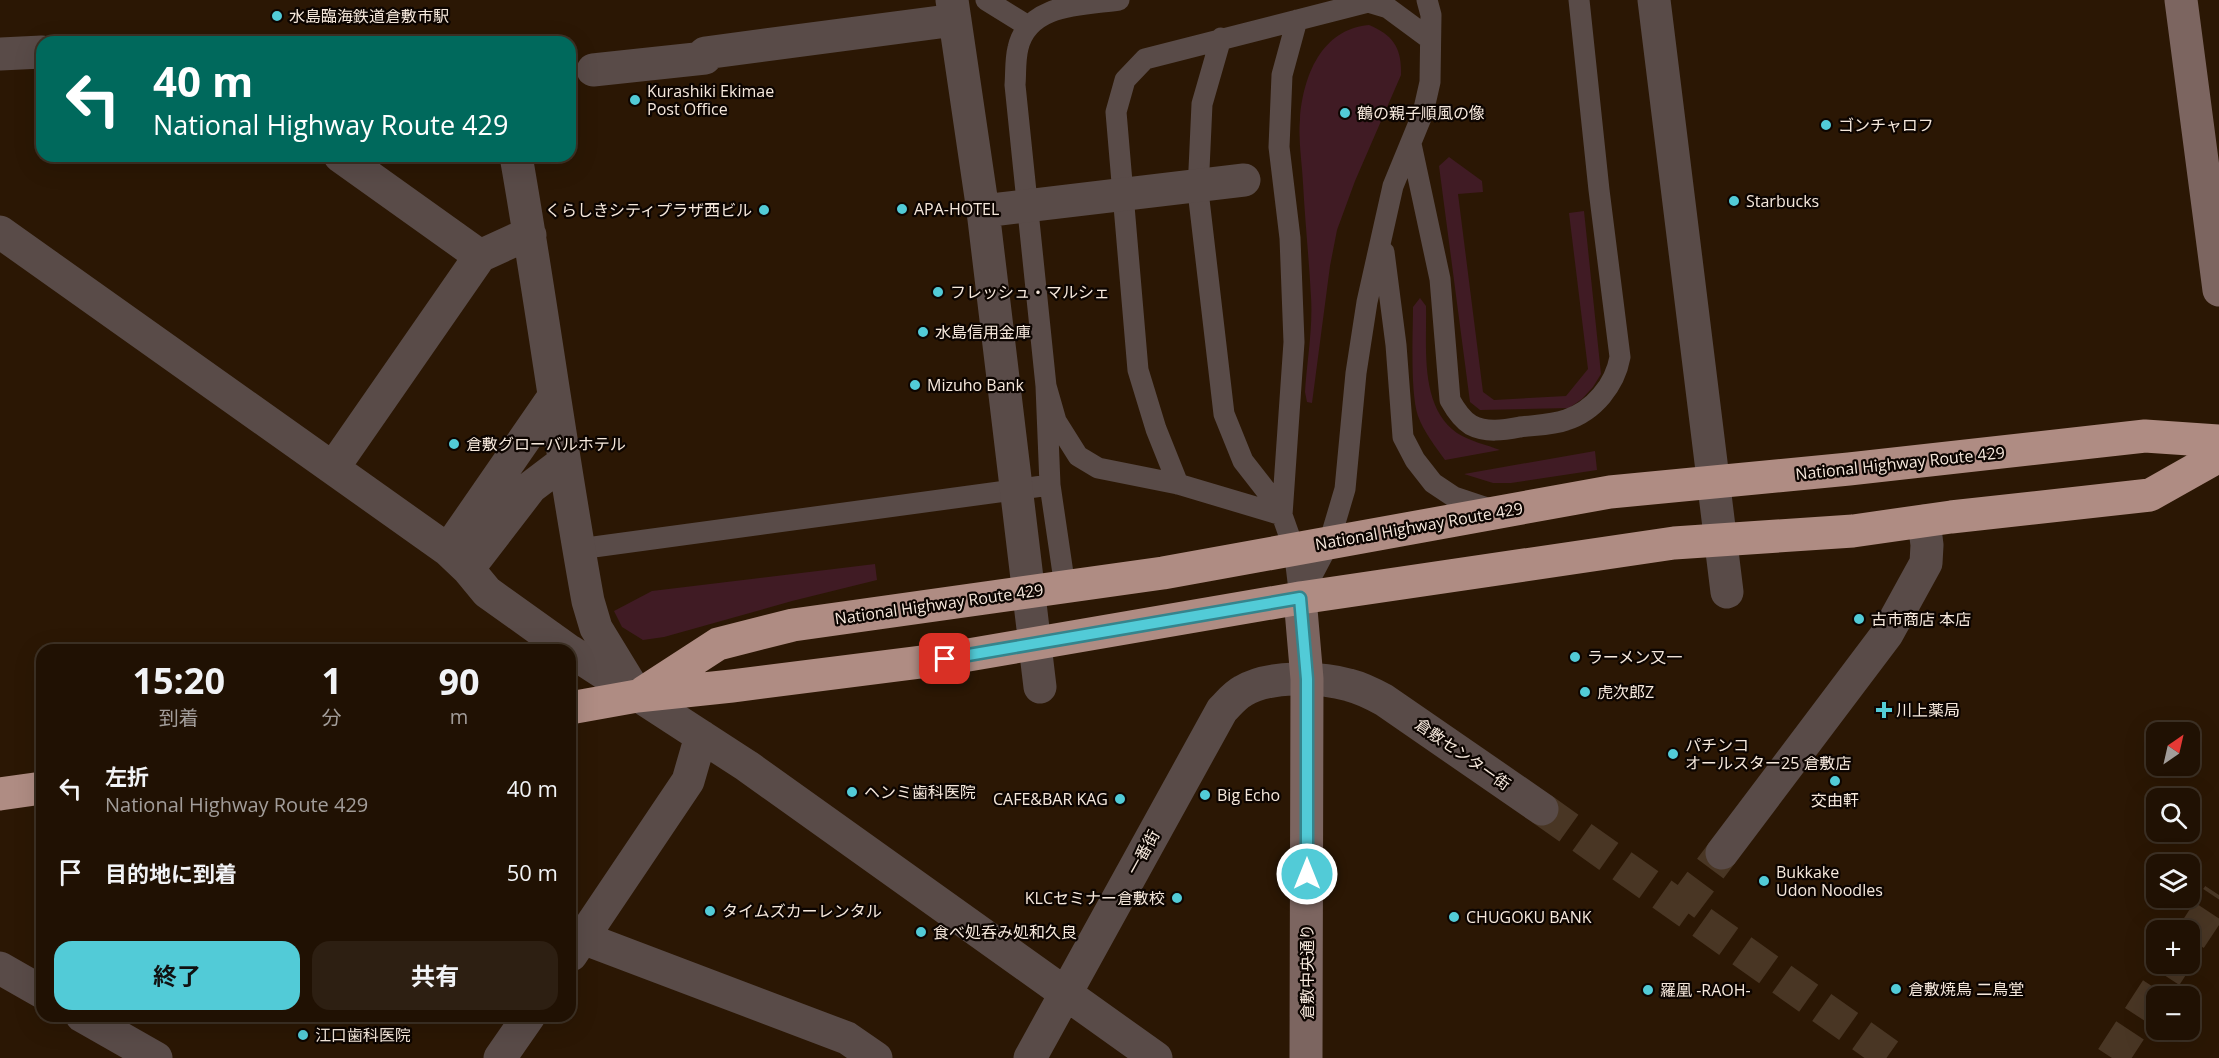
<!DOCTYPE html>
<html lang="ja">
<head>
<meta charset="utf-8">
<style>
	:root { --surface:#201103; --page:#2d1f12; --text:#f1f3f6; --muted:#a29d9a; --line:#3d3125; --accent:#52cbd7 }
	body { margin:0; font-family:"Open Sans","Noto Sans JP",sans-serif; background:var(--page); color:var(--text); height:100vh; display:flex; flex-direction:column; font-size:22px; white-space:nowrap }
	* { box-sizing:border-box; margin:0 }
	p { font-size:20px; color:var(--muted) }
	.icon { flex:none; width:33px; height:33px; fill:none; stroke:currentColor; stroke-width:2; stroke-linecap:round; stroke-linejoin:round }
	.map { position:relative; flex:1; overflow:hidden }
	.panel { position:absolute; left:36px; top:644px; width:540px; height:378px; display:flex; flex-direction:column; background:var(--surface); border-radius:18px; box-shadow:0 6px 24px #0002,0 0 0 2px var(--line) }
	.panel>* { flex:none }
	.hud { position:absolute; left:36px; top:36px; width:540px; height:126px; border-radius:18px; box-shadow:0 6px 24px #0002,0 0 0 2px var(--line); background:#00695c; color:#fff; overflow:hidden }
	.needle { width:39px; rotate:34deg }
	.buttons { position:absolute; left:2146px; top:722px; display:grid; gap:12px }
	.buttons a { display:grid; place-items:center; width:54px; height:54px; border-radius:12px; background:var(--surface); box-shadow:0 6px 24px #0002,0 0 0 2px var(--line); font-size:30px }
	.pin { position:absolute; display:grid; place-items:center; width:51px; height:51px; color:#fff; margin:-26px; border-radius:12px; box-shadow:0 3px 9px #0006 }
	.me { position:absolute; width:66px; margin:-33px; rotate:0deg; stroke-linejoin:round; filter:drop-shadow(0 0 4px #0008) }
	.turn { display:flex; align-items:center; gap:21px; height:126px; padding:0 18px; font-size:27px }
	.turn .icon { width:78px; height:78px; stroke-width:2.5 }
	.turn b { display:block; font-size:42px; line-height:51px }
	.eta { display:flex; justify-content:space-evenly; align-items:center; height:102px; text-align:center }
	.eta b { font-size:36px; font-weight:700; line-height:42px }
	.cta { display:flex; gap:12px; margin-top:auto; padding:12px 18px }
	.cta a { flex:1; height:69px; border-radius:18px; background:var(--accent); color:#111; font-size:24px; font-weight:700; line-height:69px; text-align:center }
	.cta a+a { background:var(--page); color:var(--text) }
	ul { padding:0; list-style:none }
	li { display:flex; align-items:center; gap:18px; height:84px; padding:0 18px }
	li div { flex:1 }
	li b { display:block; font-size:22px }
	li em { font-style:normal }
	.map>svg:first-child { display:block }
	.green { fill:#401b24 }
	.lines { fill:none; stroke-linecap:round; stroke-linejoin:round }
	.street-tunnel { stroke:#493624; stroke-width:33; stroke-dasharray:33 16; stroke-linecap:butt }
	.lane { stroke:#594b48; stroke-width:21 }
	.street { stroke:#594b48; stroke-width:33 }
	.secondary { stroke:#7c6560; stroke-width:33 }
	.highway { stroke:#af8c83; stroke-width:33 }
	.route-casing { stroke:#35848c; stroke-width:15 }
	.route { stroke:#52cbd7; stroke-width:10 }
	.poi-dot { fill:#52cbd7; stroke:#0d0501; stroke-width:2 }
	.labels { text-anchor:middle; stroke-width:4.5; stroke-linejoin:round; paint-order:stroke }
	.poi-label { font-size:16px; fill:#f6e8dc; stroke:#0d0501; text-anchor:start }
	.street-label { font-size:16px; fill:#f6e8dc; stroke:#0d0501 }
</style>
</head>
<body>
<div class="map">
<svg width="2219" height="1058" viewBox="0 0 2219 1058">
	<rect width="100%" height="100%" fill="#2b1704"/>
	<path class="green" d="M1369,25c24,10 33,23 32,50l-46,106 -18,49 -7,36 -18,137 -5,-1 -2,-10c2,-31 8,-64 6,-95 -2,-38 -6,-76 -8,-114 -1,-21 -5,-43 -3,-64 3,-42 21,-90 69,-94z
		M1449,157l33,24 1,11 -25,2 25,198 11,8 72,-4 22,-27 -19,-156 15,-2 17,163 -8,13 -11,12 -13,9 -89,2 -10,-8 -31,-236z
		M1420,298l6,8c1,41 -7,100 31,127 12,8 30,12 43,17l-55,10c-10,-14 -21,-28 -27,-44 -8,-24 -5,-82 -5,-109z
		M1595,451l2,19 -86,13h-18l-29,-9z
		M875,564l2,16 -85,21 -128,36 -21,3 -21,-13 -8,-16 38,-20z"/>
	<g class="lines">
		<path class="street-tunnel" d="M1542,809l351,249
			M1681,908l41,-55
			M2190,939l29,-44
			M2112,1058l62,-95"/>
		<path class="lane" d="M986,0l42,26
			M1221,38l-19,66 -4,87 26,223 19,47 32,41 7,13 12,34 6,49
			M1411,144l29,135 10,121c5,9 11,19 21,25 15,8 33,5 49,2 15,-2 32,-2 46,-7 28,-9 49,-35 54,-63l-21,-167 -20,-190
			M1384,252l12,93 7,92 12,23 18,23 21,14 39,13
			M1046,386l10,35 22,35 20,12 80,16 104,31 12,-173 -4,-104 -11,-91 3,-72 15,-55
			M1178,484l-22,-55 -18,-59 -22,-258 9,-32 20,-21 223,-57 20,6 42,31
			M579,549l471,-64
			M1065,587l-15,-102 -4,-99 -31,-301c1,-12 0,-25 3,-37 10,-45 65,-43 101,-48
			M1300,598l29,-55 16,-54 11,-116 11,-71 26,-116 30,-73 7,-31 1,-67 -4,-15"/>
		<path class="street" d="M952,0l31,211 57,476
			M1654,0l73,592
			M0,54l42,-2
			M593,70l112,-12v-5l250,-33
			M340,156l140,100
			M516,156c26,148 45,297 72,445l8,27 36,59
			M983,211l261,-31
			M0,232l448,318 20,19 19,23 81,58
			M333,468l147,-212 35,-16 15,-5
			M448,550l105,-152
			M468,569l63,-82 33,-25
			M570,651l177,115 409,292
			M1722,853l165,-219 39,-71 1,-18 -3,-24
			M583,938l264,100 29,20
			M571,955l117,-174 13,-45
			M0,968l42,24
			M82,1016l74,42
			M500,1058l29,-42
			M1030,1058l192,-348c7,-7 12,-14 21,-19 26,-16 78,-14 106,-6 12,3 24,9 35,15l158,109"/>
		<path class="secondary" d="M2181,0l38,290
			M1300,598l7,81 -1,379"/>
		<path class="highway" d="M644,692l74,-48 75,-19 370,-52 447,-81 239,-23 296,-33 74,5
			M570,708l67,-12 95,-10 213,-27 355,-61 374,-55 179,-12 98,-14 199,-22 69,-39
			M0,794l42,-6"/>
	</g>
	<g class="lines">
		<defs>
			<path id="route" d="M945,659l355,-61 7,81v195"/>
		</defs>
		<use href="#route" class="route-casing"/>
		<use href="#route" class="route"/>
	</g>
	<g class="poi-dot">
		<circle cx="277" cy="16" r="6"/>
		<circle cx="635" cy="100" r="6"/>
		<circle cx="1345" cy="113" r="6"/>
		<circle cx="1826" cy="125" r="6"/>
		<circle cx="1734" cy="201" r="6"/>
		<circle cx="902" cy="209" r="6"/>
		<circle cx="764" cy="210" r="6"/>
		<circle cx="938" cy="292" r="6"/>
		<circle cx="923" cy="332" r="6"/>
		<circle cx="915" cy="385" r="6"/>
		<circle cx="454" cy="444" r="6"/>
		<circle cx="1859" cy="619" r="6"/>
		<circle cx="1575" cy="657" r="6"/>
		<circle cx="1585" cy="692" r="6"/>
		<path d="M1881 701h6v6h6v6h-6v6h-6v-6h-6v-6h6z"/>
		<circle cx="1673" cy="754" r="6"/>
		<circle cx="1835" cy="781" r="6"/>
		<circle cx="852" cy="792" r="6"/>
		<circle cx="1205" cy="795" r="6"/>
		<circle cx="1120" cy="799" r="6"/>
		<circle cx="1764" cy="881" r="6"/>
		<circle cx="1177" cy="898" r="6"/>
		<circle cx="710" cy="911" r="6"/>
		<circle cx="1454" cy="917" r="6"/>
		<circle cx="921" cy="932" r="6"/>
		<circle cx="1896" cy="989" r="6"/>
		<circle cx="1648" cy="990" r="6"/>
		<circle cx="303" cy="1035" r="6"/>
	</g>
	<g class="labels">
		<g class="poi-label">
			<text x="289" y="22">水島臨海鉄道倉敷市駅</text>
			<text x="647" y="97">Kurashiki Ekimae<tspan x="647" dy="18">Post Office</tspan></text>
			<text x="1357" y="119">鶴の親子順風の像</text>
			<text x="1838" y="131">ゴンチャロフ</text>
			<text x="1746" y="207">Starbucks</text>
			<text x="914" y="215">APA-HOTEL</text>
			<text x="752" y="216" text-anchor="end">くらしきシティプラザ西ビル</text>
			<text x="950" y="298">フレッシュ・マルシェ</text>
			<text x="935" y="338">水島信用金庫</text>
			<text x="927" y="391">Mizuho Bank</text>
			<text x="466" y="450">倉敷グローバルホテル</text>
			<text x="1871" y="625">古市商店 本店</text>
			<text x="1587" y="663">ラーメン又一</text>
			<text x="1597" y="698">虎次郎Z</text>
			<text x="1896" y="716">川上薬局</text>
			<text x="1685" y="751">パチンコ<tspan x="1685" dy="18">オールスター25 倉敷店</tspan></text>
			<text x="864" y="798">ヘンミ歯科医院</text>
			<text x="1217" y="801">Big Echo</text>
			<text x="1108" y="805" text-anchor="end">CAFE&amp;BAR KAG</text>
			<text x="1835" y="806" text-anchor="middle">交由軒</text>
			<text x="1776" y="878">Bukkake<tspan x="1776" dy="18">Udon Noodles</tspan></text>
			<text x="1165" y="904" text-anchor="end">KLCセミナー倉敷校</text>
			<text x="722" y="917">タイムズカーレンタル</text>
			<text x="1466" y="923">CHUGOKU BANK</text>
			<text x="933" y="938">食べ処呑み処和久良</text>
			<text x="1908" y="995">倉敷焼鳥 二鳥堂</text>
			<text x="1660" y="996">羅凰 -RAOH-</text>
			<text x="315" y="1041">江口歯科医院</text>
		</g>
		<g class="street-label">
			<text transform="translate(1900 463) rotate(-6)" y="6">National Highway Route 429</text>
			<text transform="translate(1419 526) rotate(-10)" y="6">National Highway Route 429</text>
			<text transform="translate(939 604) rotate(-8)" y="6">National Highway Route 429</text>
			<text transform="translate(1463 754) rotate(35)" y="6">倉敷センター街</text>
			<text transform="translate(1143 852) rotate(-61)" y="6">一番街</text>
			<text transform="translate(1307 972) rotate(-90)" y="6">倉敷中央通り</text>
		</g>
	</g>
</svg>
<div class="buttons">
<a><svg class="needle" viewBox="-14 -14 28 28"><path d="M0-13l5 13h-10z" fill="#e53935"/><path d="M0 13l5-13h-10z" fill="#a29d9a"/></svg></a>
<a><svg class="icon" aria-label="search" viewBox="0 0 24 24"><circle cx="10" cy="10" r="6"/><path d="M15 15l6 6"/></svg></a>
<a><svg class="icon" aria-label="layers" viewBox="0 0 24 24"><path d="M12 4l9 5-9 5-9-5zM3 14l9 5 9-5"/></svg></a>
<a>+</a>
<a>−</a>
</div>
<div class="pin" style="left:945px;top:659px;background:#d93025"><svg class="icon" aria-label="arrive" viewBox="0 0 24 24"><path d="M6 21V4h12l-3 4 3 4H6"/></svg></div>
<svg class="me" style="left:1307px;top:874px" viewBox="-20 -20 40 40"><circle r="17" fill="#52cbd7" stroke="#fff" stroke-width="3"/><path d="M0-11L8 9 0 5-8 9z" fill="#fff"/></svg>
<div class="hud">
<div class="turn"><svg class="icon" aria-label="left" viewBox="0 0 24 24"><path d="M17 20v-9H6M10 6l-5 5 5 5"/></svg><div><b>40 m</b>National Highway Route 429</div></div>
</div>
<section class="panel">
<div class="eta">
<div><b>15:20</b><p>到着</p></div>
<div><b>1</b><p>分</p></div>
<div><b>90</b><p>m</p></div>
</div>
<ul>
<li><svg class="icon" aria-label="left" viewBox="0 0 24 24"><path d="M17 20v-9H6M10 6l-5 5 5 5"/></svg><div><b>左折</b><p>National Highway Route 429</p></div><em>40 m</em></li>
<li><svg class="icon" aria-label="arrive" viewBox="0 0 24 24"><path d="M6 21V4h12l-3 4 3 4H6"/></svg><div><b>目的地に到着</b></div><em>50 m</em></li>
</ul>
<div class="cta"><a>終了</a><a>共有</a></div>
</section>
</div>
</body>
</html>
